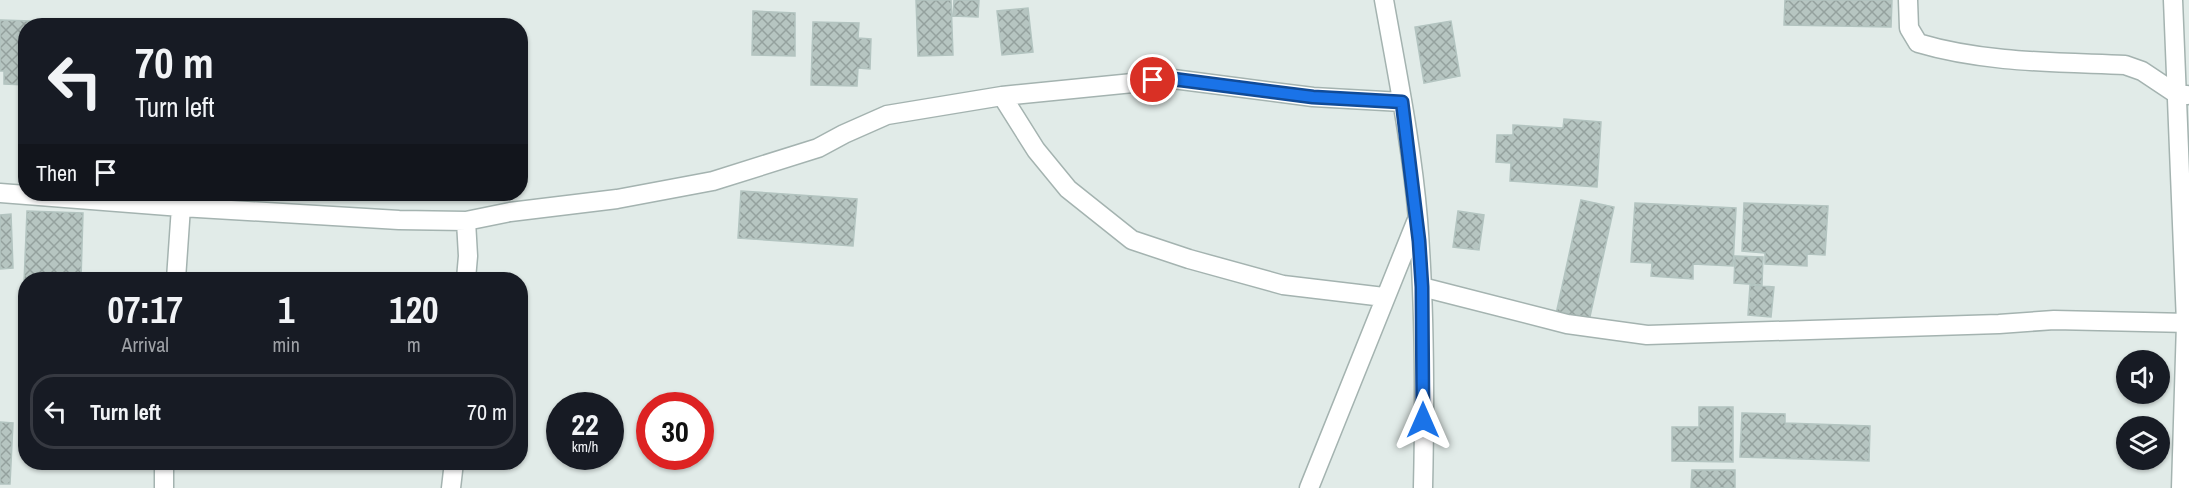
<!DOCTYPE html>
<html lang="en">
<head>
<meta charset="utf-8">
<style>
	:root { --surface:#171b24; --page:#242831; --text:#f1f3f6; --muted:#9ea1a6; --line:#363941 }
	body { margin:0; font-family:"Archivo Narrow",sans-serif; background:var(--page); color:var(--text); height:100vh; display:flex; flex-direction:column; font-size:22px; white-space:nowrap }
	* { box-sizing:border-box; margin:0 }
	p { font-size:20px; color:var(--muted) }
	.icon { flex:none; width:33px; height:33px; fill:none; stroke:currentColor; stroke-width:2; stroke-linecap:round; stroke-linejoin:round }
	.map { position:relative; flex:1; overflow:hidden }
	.details { position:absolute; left:18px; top:272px; width:510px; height:198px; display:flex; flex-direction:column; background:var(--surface); border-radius:24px; box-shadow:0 2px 4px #0004 }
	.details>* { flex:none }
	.banner { position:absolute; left:18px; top:18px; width:510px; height:183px; border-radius:24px; box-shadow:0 2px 4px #0004; background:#171b24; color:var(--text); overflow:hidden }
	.tools { position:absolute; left:2116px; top:350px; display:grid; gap:12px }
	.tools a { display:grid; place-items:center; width:54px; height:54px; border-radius:50%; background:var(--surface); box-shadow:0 2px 4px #0004; font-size:30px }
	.speed { position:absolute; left:546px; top:392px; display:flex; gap:12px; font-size:30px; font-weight:700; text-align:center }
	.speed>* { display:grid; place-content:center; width:78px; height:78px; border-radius:50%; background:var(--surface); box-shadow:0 2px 4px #0004; line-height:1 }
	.speed small { font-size:15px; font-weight:400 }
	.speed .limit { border:9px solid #d22; background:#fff; color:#111 }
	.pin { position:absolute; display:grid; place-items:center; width:51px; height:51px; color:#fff; margin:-26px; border:3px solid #fff; border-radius:50%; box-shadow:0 2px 6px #0007 }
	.me { position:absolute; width:66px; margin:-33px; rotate:0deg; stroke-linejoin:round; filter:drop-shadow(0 0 4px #0008) }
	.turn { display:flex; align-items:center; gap:21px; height:126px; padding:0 18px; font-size:27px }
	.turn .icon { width:78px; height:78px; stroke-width:2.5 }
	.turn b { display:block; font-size:42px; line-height:51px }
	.then { display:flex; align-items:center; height:57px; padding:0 18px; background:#0003; gap:12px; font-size:22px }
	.eta { display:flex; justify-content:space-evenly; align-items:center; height:102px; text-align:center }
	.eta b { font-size:36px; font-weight:800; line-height:42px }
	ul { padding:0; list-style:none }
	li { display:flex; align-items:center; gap:18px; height:75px; margin:0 12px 9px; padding:0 6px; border:3px solid var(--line); border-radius:24px }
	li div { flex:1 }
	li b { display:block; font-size:22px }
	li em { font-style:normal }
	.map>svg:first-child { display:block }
	.building { fill:url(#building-cross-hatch); stroke:#b3c4c0; stroke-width:1.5 }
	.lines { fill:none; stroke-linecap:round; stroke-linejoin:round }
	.minor-casing { stroke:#a4b3b0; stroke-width:21 }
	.minor { stroke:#fff; stroke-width:18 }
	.route-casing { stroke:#114b97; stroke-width:15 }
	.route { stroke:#1a73e8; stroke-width:10 }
</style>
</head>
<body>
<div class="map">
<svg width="2189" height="488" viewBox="0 0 2189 488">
	<defs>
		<pattern id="building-cross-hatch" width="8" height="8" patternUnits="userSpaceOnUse" patternTransform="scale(1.5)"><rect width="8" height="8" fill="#b6c5c1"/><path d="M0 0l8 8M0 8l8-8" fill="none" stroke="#94a19e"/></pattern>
	</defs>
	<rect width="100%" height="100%" fill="#e1ebe8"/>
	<path class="building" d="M916,0h35l2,55 -35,1z
		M954,0h25l-1,17 -25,-1z
		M1785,0h107l-1,27 -107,-2z
		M1028,8l5,44 -31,3 -5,-44z
		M753,11l42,2v43l-43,-1z
		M0,20l62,2v4h-36v59l-22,-1v-13h-4z
		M1451,21l9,55 -36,7 -9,-56z
		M813,22l46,1 -1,15 13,1 -1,30 -12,-1 -1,18 -46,-1z
		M1564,119l37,3 -4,65 -87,-6 1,-18 -15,-1 1,-27h16v-10l50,3z
		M741,191l116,8 -4,47 -115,-8z
		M1581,200l33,7 -25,114 -33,-7z
		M1635,203l101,5 -3,58 -40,-2v15l-42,-3 1,-13 -21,-1z
		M1744,203l84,3 -3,49 -18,-1v12l-42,-2v-11l-23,-2z
		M27,211l56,2 -2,66h-55l-2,4z
		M1458,211l26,4 -5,35 -26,-3z
		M11,214l2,54 -13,1v-54z
		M1735,256l28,1 -1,28 -28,-2z
		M1750,285l24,2 -3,30 -23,-2z
		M1699,407h34v55l-61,-1v-34h27z
		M1742,413l43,1v9l85,3 -1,35 -129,-4z
		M0,422l13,1 -3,61h-10z
		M1692,470h43v18h-44z"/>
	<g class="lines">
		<defs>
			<path id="minor" d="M1384,0c13,73 28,146 34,220 7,89 7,179 5,268
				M1908,0l1,28 9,15c67,20 138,19 207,22l17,6 36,24h9
				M2173,0l13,323 -5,165
				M1002,96l34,54 32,39 64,51 57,19 94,26 101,12
				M0,193l181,14 218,13 67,1 44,-9 107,-13 96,-18 105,-33 26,-14 43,-19 115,-19 171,-17 140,18 89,5
				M466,221l2,35 -2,23
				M176,279l5,-72
				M1422,287l145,37 80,11 352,-11 55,-4 135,3
				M164,488v-26
				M451,488l3,-26
				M1309,488l107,-266"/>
		</defs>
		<use href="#minor" class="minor-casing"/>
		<use href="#minor" class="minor"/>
	</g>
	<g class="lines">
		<defs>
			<path id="route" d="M1153,80l20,-1 140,18 89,5 17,139 3,46 1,133"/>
		</defs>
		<use href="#route" class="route-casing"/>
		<use href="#route" class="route"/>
	</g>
</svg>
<div class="tools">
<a><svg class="icon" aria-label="sound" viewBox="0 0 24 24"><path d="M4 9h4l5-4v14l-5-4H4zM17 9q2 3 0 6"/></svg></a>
<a><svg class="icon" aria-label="layers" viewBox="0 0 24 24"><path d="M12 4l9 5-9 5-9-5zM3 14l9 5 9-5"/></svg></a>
</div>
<div class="speed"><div>22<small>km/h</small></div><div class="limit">30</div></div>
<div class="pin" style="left:1153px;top:80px;background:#d93025"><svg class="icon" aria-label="arrive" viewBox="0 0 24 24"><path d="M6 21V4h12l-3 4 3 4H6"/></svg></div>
<svg class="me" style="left:1423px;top:420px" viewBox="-20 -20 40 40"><path d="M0-17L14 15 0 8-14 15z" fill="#1a73e8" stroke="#fff" stroke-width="4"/></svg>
<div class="banner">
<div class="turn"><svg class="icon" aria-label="left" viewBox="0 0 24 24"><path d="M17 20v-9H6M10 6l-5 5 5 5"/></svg><div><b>70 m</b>Turn left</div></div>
<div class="then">Then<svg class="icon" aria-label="arrive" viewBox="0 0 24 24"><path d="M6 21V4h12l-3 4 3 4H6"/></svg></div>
</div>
<section class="details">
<div class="eta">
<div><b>07:17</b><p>Arrival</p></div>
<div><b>1</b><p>min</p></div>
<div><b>120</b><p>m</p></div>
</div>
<ul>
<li><svg class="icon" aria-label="left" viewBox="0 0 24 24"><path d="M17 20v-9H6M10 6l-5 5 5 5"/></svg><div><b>Turn left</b></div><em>70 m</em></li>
</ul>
</section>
</div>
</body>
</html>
